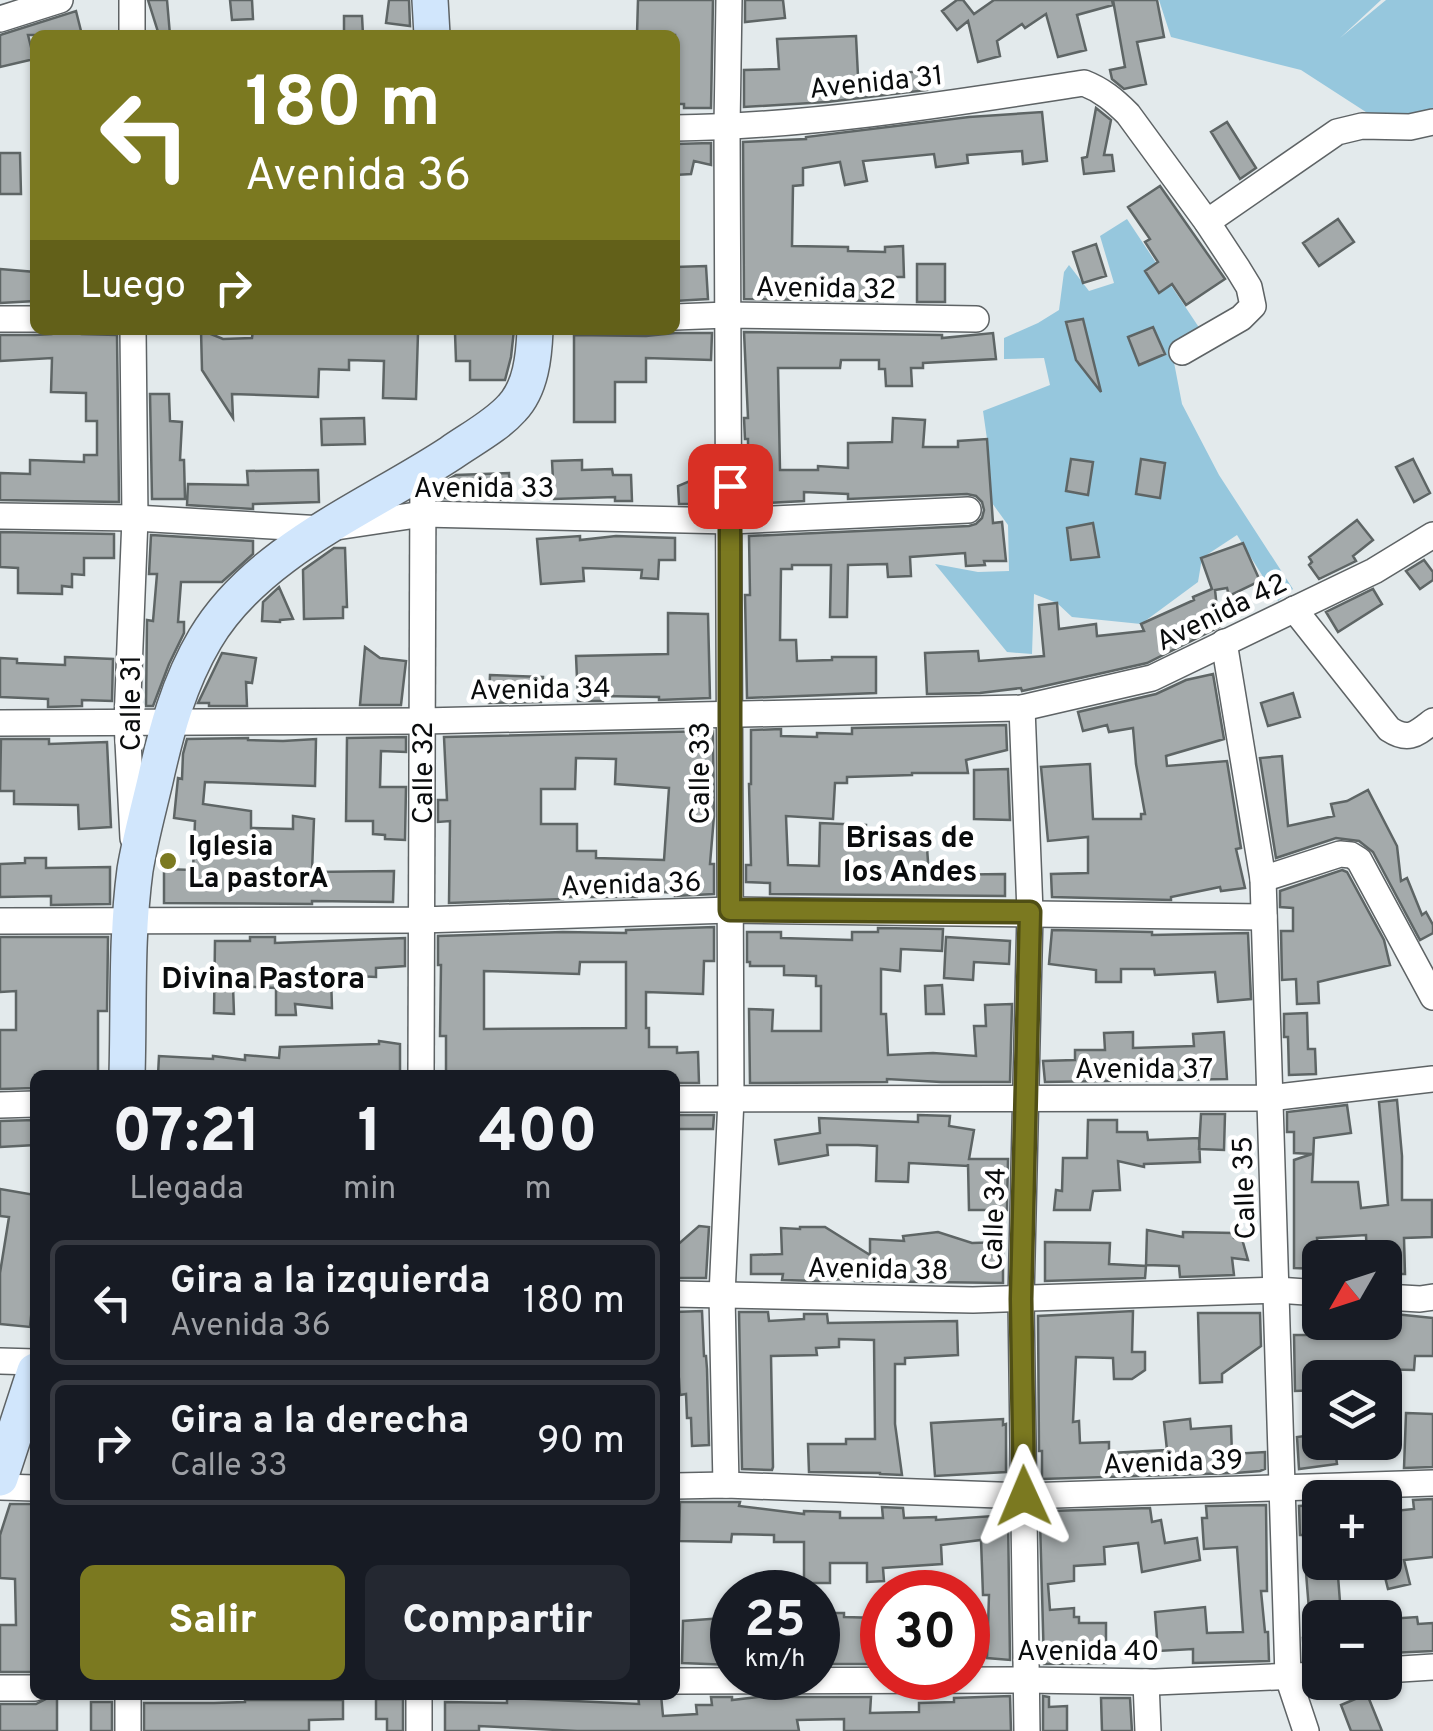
<!DOCTYPE html>
<html lang="es">
<head>
<meta charset="utf-8">
<style>
	:root { --surface:#171b24; --page:#242831; --text:#f1f3f6; --muted:#9ea1a6; --line:#363941; --accent:#7b7920 }
	body { margin:0; font-family:Overpass,sans-serif; background:var(--page); color:var(--text); height:100vh; display:flex; flex-direction:column; font-size:38px; white-space:nowrap }
	* { box-sizing:border-box; margin:0 }
	p { font-size:32px; color:var(--muted) }
	.icon { flex:none; width:55px; height:55px; fill:none; stroke:currentColor; stroke-width:2; stroke-linecap:round; stroke-linejoin:round }
	.map { position:relative; flex:1; overflow:hidden }
	.details { position:absolute; left:30px; top:1070px; width:650px; height:630px; display:flex; flex-direction:column; background:var(--surface); border-radius:15px; box-shadow:0 2px 8px #0004 }
	.details>* { flex:none }
	.guide { position:absolute; left:30px; top:30px; width:650px; height:305px; border-radius:15px; box-shadow:0 2px 8px #0004; background:#7b7920; color:#fff; overflow:hidden }
	.needle { width:65px; rotate:231deg }
	.controls { position:absolute; left:1302px; top:1240px; display:grid; gap:20px }
	.controls a { display:grid; place-items:center; width:100px; height:100px; border-radius:15px; background:var(--surface); box-shadow:0 2px 8px #0004; font-size:50px }
	.speed { position:absolute; left:710px; top:1570px; display:flex; gap:20px; font-size:50px; font-weight:700; text-align:center }
	.speed>* { display:grid; place-content:center; width:130px; height:130px; border-radius:50%; background:var(--surface); box-shadow:0 2px 8px #0004; line-height:1 }
	.speed small { font-size:25px; font-weight:400 }
	.speed .limit { border:15px solid #d22; background:#fff; color:#111 }
	.pin { position:absolute; display:grid; place-items:center; width:85px; height:85px; color:#fff; margin:-42px; border-radius:20px; box-shadow:0 5px 15px #0006 }
	.me { position:absolute; width:110px; margin:-55px; rotate:359deg; stroke-linejoin:round; filter:drop-shadow(0 0 8px #0008) }
	.turn { display:flex; align-items:center; gap:35px; height:210px; padding:0 50px; font-size:45px }
	.turn .icon { width:130px; height:130px; stroke-width:2.5 }
	.turn b { display:block; font-size:70px; line-height:85px }
	.then { display:flex; align-items:center; height:95px; padding:0 50px; background:#0003; gap:20px; font-size:38px }
	.eta { display:flex; justify-content:space-evenly; align-items:center; height:170px; text-align:center }
	.eta b { font-size:60px; font-weight:800; line-height:70px }
	.cta { display:flex; gap:20px; margin-top:auto; padding:20px 50px }
	.cta a { flex:1; height:115px; border-radius:15px; background:var(--accent); color:#fff; font-size:40px; font-weight:800; line-height:115px; text-align:center }
	.cta a+a { background:var(--page); color:var(--text) }
	ul { padding:0; list-style:none }
	li { display:flex; align-items:center; gap:30px; height:125px; margin:0 20px 15px; padding:0 30px; border:5px solid var(--line); border-radius:15px }
	li div { flex:1 }
	li b { display:block; font-size:38px }
	li em { font-style:normal }
	.map>svg:first-child { display:block }
	.green { fill:#96c7dd }
	.building { fill:#a4aaab; stroke:#5e6565; stroke-width:2.5; fill-rule:evenodd }
	.lines { fill:none; stroke-linecap:round; stroke-linejoin:round }
	.minor-casing { stroke:#5e6365; stroke-width:28 }
	.secondary-casing { stroke:#5e6365; stroke-width:38 }
	.minor { stroke:#fff; stroke-width:25 }
	.secondary { stroke:#d1e6fc; stroke-width:35 }
	.route-casing { stroke:#504f15; stroke-width:25 }
	.route { stroke:#7b7920; stroke-width:18 }
	.poi-dot { fill:#7b7920; stroke:#fff; stroke-width:4 }
	.labels { text-anchor:middle; stroke-width:9; stroke-linejoin:round; paint-order:stroke }
	.street-label { font-size:28px; fill:#0a0c0d; stroke:#fff }
	.poi-label { font-size:28px; font-weight:bold; fill:#0a0c0d; stroke:#fff; text-anchor:start }
	.neighbourhood-label { font-size:30px; font-weight:bold; fill:#0a0c0d; stroke:#fff }
</style>
</head>
<body>
<div class="map">
<svg width="1433" height="1731" viewBox="0 0 1433 1731">
	<rect width="100%" height="100%" fill="#e3eaec"/>
	<path class="green" d="M1159,0h222l-41,38 46,-38h47v110l-47,15 -85,-55 -130,-33z
		M1127,219l75,113 -30,20 10,52 37,71 74,114 -15,12 -41,-66 -35,23 -4,24 -57,42 -69,-7 -15,-14 -23,-9 -2,60 -25,-2 -72,-88 43,8 31,-1 -1,-46 -16,-22 -5,-64 -4,-28 67,-26 -6,-27 -40,1v-21l34,-15 21,-13 5,-38 5,-7 20,26 25,-8 -14,-47z"/>
	<path class="building" d="M148,0h19l3,35h-11z
		M230,0h22l1,19 -21,1z
		M389,0h20l1,26 -24,-3z
		M638,0h75l-2,108h-27v-4h-9v-69h-38z
		M745,0h38l2,18 -40,4z
		M957,0h6l11,14 20,-14h118l1,5 -36,10 9,35 -28,7 -12,-43 -21,14 -3,-4 -25,17 3,15 -22,6 -10,-41 -11,9 -15,-19z
		M1113,0h44l7,37 -27,5 9,42 -22,5 -12,-10 -2,-9 15,-3z
		M76,11l6,24h-54l6,24 -34,8v-32z
		M344,16h18l1,19h-19z
		M856,36l2,40 67,-5 2,19 -100,12 -83,5v-37l35,-1 -2,-30z
		M1096,108l15,12 -7,35h8l2,16 -30,3 -2,-16 5,-1z
		M1042,112l5,49 -24,3 -1,-13 -55,4 1,8 -32,4 -2,-13 -71,7 4,20 -22,4 -5,-23 -37,6v17l-10,1 -1,60 56,1v4l37,1v-5l18,-1 1,31h-20l-1,24 -139,-2 -1,-157 63,-3v-2l163,-20z
		M1227,122l29,46 -16,11 -29,-47z
		M711,143v22l-17,-4 -3,13 -16,1v-31z
		M0,153h20l1,41h-21z
		M1160,186l65,93 -39,26 -14,-21 -13,9 -14,-22 13,-9 -13,-20 5,-3 -22,-32z
		M1338,219l16,23 -35,24 -16,-23z
		M1096,244l10,32 -23,7 -10,-31z
		M917,264h28v38h-28z
		M706,266l2,33 -33,2v-34z
		M0,269l35,3v29l-35,2z
		M1083,319l18,73 -25,-32 -10,-38z
		M1153,327l12,27 -26,11 -11,-28z
		M50,330h32v4l35,1 2,167 -119,-2v-27l30,1v-14l54,2v-7h13v-34h-11v-28l-35,-1 1,-34 -52,3v-26h35l16,-1z
		M201,330l22,9 29,-1 1,-8 165,3 -2,66 -33,-1 1,-37 -35,-1v10l-30,-1 -1,28 -86,-3 1,24 -31,-48z
		M482,330h32l-3,27 -6,23h-35v-19h-14l-1,-28h27z
		M744,332l198,3v3l51,-5 3,26 -73,4v5h-12l1,18h-26l-1,-17h-6v-9h-38l-1,8h-62l2,102h38v-4l30,2v-25l44,-1 1,-24 32,2 -2,27h35v-6l29,-2 6,84 9,-1 4,39h-22l1,4 -19,1 -1,-13 -55,4 1,19 -23,1 -1,-13 -39,1 -1,52h-17l1,-52h-39v4h-11l-1,71h16l1,21 35,-1v-3h44v36l-129,5 -2,-103h5l-1,-59 220,-10 7,-2 6,-6 2,-8 -2,-8 -6,-6 -9,-2 -119,5v-5l-44,-2v9l-56,3v-65h-3l-1,-21h4z
		M675,333h37l-1,27 -65,-2v24h-31v40h-41v-87l72,1z
		M150,394h19l1,27 12,1 -2,38h4l1,39h-33z
		M364,418l1,26 -43,1 -1,-26z
		M1071,459l22,3 -5,33 -22,-4z
		M1141,459l24,4 -5,35 -24,-4z
		M1413,459l17,34 -16,9 -18,-35z
		M582,460v10l30,-1 1,6h18l1,26h-17v-4l-61,2 -2,-38z
		M712,462v42h-33l-1,-18 17,-7v-16z
		M318,470l1,32 -66,2v5l-66,-4 1,-21 60,1 -1,-14z
		M509,473l1,27 -71,-2v-13l17,-10z
		M1357,520l16,20 -20,16 3,5 -37,18 -10,-14 3,-3 -3,-5z
		M1093,523l6,34 -28,3 -4,-32z
		M0,532l114,2v24h-30v17l-12,-1v13l-10,-1v8l-44,-1v-25l-18,-1z
		M151,535l102,6v13l-31,28h-41l-3,40h6v11l-15,31 -16,42h-7l1,-86 6,1 4,-47h-8z
		M580,536v4l36,-4 59,2v22h-16l-1,19 -17,-1 1,-8 -59,-2 1,13 -43,3 -4,-45z
		M1243,543l17,38 -31,15 -2,-8 -12,2 4,37 -72,36 -125,28 -1,-3 -41,5 -53,1 -2,-41 53,-2 1,10 65,-5 -5,-51 18,-2 2,26 37,-5 1,12 47,-5 -3,-7 53,-24 -1,-3 19,-8 -11,-31z
		M334,548h11l2,59h-4v11l-39,1 -1,-49z
		M1424,560l9,12v8l-13,9 -14,-18z
		M279,587l14,32 -13,1v2l-18,-1 1,-19z
		M1373,589l9,15 -44,28 -12,-20z
		M668,613l40,1 2,84 -51,2v-3l-56,-1v5h-25l-2,-45 92,-2z
		M365,647l15,11 26,3 -5,44h-41z
		M222,653l34,5 -4,25 -6,-1 1,24h-38v-3h-11z
		M65,657l48,2 -1,42 -30,-1v6l-34,1v-8l-48,-2v-39l17,1v4l48,2z
		M1213,674l11,65 -58,17 1,10 60,-5 14,87 -5,1 9,39 -24,3 -1,-4 -49,10v3l-119,-3 -1,-23 37,-1v-36l-40,4 -7,-74 49,-3 3,55h48v-5h4l-9,-50 -3,-36 -24,4 -2,-7 -24,6 -5,-19 78,-18 30,-14z
		M490,675l53,2 -2,25 -52,1z
		M1293,693l7,24 -32,9 -7,-23z
		M1006,725l1,25 -41,10 2,13h-56v2l-65,2v6h-12l-2,36 -47,-3 2,49 31,1 1,-43 46,2 -1,17 62,6 2,27 76,-1v22l-235,-2v-11l-24,-1v-17h5l-2,-81h2v-54l30,-1v7l36,1v-4l35,1v-6z
		M713,731l1,85 -4,48h4v30l-39,2v-3l-38,-3v7h-74v2l-114,4 1,-82 -12,1v-22h9l-3,-63zM576,758l40,1 -1,25 54,4 -5,72 -68,-2v-7h-19v-27h-36v-35h34z
		M406,737v15l-25,-1 -1,36h26l-1,53 -20,-1v-4l-12,-1v-13h-27l1,-83z
		M248,738v2l35,1 33,-2 -1,47 -110,-4 -2,22 48,7v17l42,1v-13l21,3 -2,53 82,-1 -1,31 -81,-1v3l-148,-1v-34l29,1 2,-49 -21,-3 4,-40 4,1 1,-25 4,-15z
		M1,739h48v5l58,-2 4,85 -32,2 -1,-24 -64,-1v-13h-14z
		M1282,756l6,70 46,-10 -3,-12 16,-3 21,-11 29,56 4,35 6,-3 15,37 4,-3 7,13v8l-13,7 -47,-88 -14,-11 -23,-3 -60,20 -16,-100z
		M1008,769l2,51 -36,-1v-49z
		M25,858h21v10l64,-1v37l-59,1v-9l-51,1v-33l25,-1z
		M1342,870l5,2 37,68 6,25 -72,17 1,21 -22,1 -1,-25 -14,1 -1,-49h12v-23l-13,-1v-16z
		M714,927v34h-10l-1,33 -57,-2v36h3v19h28v6l21,-1 1,31h-24v-8h-229v-39h-6l1,-71h-3v-29l125,-4 63,1v-3zM580,962h46v66l-142,1v-58l95,3z
		M878,928l65,1 -1,22 -41,-2 -1,22 -19,-2v45h5l2,41 45,-2 43,3 -2,-30h12l-1,-21 27,-1 -2,78h-69l-54,-3v3l-137,1 -1,-74 24,1 -1,21h49v-45h-5v-10l-32,-1v-9h-34v-4h-3v-30h34v6l71,2v-8h26z
		M1052,930l100,2v3l96,-2 3,66 -33,3 -3,-30 -60,3 -1,-6h-33v13h-25v-12l-47,-6z
		M0,937h108l-1,74h-9v64h-63v13l-35,1v-59h16v-39l-16,1z
		M250,937h25v6l130,-5v28l-29,2v9l-45,-2 1,33 -37,-4 1,11h-20v-27l-43,-2 1,28 -20,-1 1,-72h35z
		M946,937l64,4 -1,23 -35,-2 -1,18 -29,-2z
		M942,985l2,29h-18l-1,-28z
		M1307,1013l1,36h7l1,25 -27,1 -1,-38h-4v-23z
		M1133,1032v16l61,-2 -1,-12 31,-2 3,47 -182,3 -2,-21 32,-1v-10h30l-1,-17z
		M379,1041l21,3v31h-242l1,-19 54,3v-3l32,4v-5l34,3 1,-11 99,-3z
		M1397,1100l5,56v44h30v37l-28,1 1,36h-20v-16h-18l-1,-23 -49,3 3,31 -26,-1v-108l18,-6 -18,-1v-21h-7v-20l60,-7 4,28 -37,5 -2,44h46l3,26 27,-3 -9,-103z
		M1201,1114h24l-1,36 -25,-1z
		M675,1115h39l-1,14h-38z
		M918,1115l32,1 -1,10 25,4 -5,29h39l-1,51h-38l-1,-46v2l-59,-3 -1,19 -32,-1 1,-35 -19,-1h-31l1,10 -49,9 -4,-24 45,-7 -1,-15 99,4z
		M35,1120v25l-35,2v-26z
		M1088,1120h29v12h30l1,8 51,-2 1,24 -56,2v3l-26,-6 2,29 -27,1 -3,19h-36l2,-20 6,1 1,-33h24z
		M0,1189l35,6v82l-5,50 -30,-3v-51l9,-56 -9,-1z
		M699,1226l10,1 -3,51h-27l-4,-12v-19z
		M800,1227h25l45,28v-16l34,2 -1,-5 35,-4 34,11 31,-1v41l-148,-2v-3l-36,3 -37,-1 1,-6h-32v-19l31,-1 -1,-26 19,1z
		M1147,1230l36,7v-5l51,1v5l8,1 6,21 -16,-2 2,17 -54,2 -1,-11 -33,-1z
		M1045,1242l65,1 -1,21 37,2 -1,12 -100,3z
		M702,1311l2,45h2l1,13 2,76 -17,1 -1,-28h-4l-1,-24 -6,1 -1,-16h-4v-67z
		M1133,1311l-1,41h13v18l-13,9h-18l-1,-21 -37,-1 -3,65 6,-1 1,22 29,-1v11l58,-3 -3,-28 26,-3 1,10 40,-3 1,28 33,-2v17l-5,2 -24,2 -194,6v-28h-3l-1,-135z
		M739,1312h29l1,9 35,-2v-5h23l1,9 129,-2 1,34 -53,3v6h-10v60l7,51 -22,-1v-1l-71,-1 -1,-28h38v-5h29l-1,-99 -35,-1v8l-23,1 1,7 -46,1 2,111 -1,3 -30,-1z
		M1198,1313h62l1,33 -39,28v8l-22,1z
		M1385,1313l48,5v38h-18l-1,14 -93,-2 -1,22 -25,1 -1,-56h19l-3,-13h75z
		M1406,1413l27,1v53l-29,1z
		M1003,1419v6l3,-1v48l-71,4 -4,-53z
		M1320,1434v8h14l3,22 -38,5 -2,-32z
		M1433,1499v58l-29,3 6,24 -22,5 -3,-12v-65l29,-3 -1,-9z
		M680,1502h60l-1,4 65,8v-3l36,1v6h43l-1,-11 21,1 1,10 32,-1v3l72,-5 2,145 -23,-2 2,-63h-6l-2,-55 -40,5 1,19 -59,4 1,13 -17,1v-19h-37v20h-26v-41h-30v-7l-42,-1 -1,8 -52,-1z
		M10,1504h25v168h-35v-47h16l-1,-46 -15,-1v-43z
		M1266,1505l1,86h-6l4,41h3l1,29 -76,2v-14l-35,2 -3,-39 50,-5 2,26 36,-1 -6,-85 -33,2 -2,-31h5l-1,-12z
		M1316,1505l2,17h2v42l17,-1 3,39 -31,8 -6,-75h-3l-1,-29z
		M1150,1508l2,14 9,-2 4,23 32,-5 3,22 -58,12 -4,-29 -34,4 1,17 -31,2v15l-26,3 2,26 24,-2v9h5v6h27v40l-62,1 -4,-143 11,-1 -1,-9z
		M818,1613h26v4l36,1 2,42h-10v4h-54z
		M1417,1617l1,7 15,-1v28l-43,2 -2,-34z
		M723,1618l1,7h8v40l-50,-2 1,-42z
		M1320,1637v22h-16l-1,-21z
		M1367,1694l15,37h-31l-10,-26z
		M638,1695h23l2,21 34,-2 -1,-9h16l-1,-8h21v3l26,-3h113l-1,16 49,-1v-9l35,-1v-4l56,-2 1,35h-167v-12l-47,1 2,11h-222l-98,-5v5h-34v-29l62,1v-5l132,6z
		M1043,1696l6,1v10l18,-1v25h-24z
		M48,1698h9v33h-57v-27h36z
		M1101,1698h29l2,33h-30z
		M376,1699h27v32h-16v-12h-11z
		M245,1700h98v19l-34,1v11h-165v-28h70l31,-1z
		M91,1702h21v29h-21z"/>
	<g class="lines">
		<defs>
			<g id="minor">
				<path d="M132,0v35"/>
				<path d="M0,19l60,-19"/>
				<path d="M675,128c137,-2 273,-24 409,-45 18,7 30,17 44,31l79,108 31,47 11,18 4,19 -12,12 -59,34"/>
				<path d="M1207,222l130,-90 25,-6 48,1 23,-5"/>
				<path d="M675,317l52,-2 249,4"/>
				<path d="M0,319h35"/>
				<path d="M133,330l2,188 -8,204 6,116"/>
				<path d="M0,516l135,2 188,11 100,-15 307,7 238,-11"/>
				<path d="M1294,609l95,120c20,13 27,5 44,-8"/>
				<path d="M1224,642l39,237 25,798 18,54"/>
				<path d="M1022,708l8,204 -9,387 6,432"/>
				<path d="M0,723l422,-2 600,-13 130,-30 222,-107 59,-36"/>
				<path d="M1263,879l77,-25 11,1 8,5 74,137"/>
				<path d="M0,921l421,-1 309,-10 534,7"/>
				<path id="s1" d="M421,1075l2,-604"/>
				<path d="M675,1099l594,-1 164,-19"/>
				<path d="M0,1105l35,-1"/>
				<path d="M675,1294l298,6 304,-10 43,3"/>
				<path d="M1385,1297l35,2 13,-2"/>
				<path d="M0,1361l35,1"/>
				<path d="M726,1485l-4,-190 9,-196 -4,-972 2,-127"/>
				<path d="M675,1486l51,-1 298,11 409,-13"/>
				<path d="M0,1487l35,1"/>
				<path d="M1385,1670l48,-3"/>
				<path d="M675,1681l351,-1 129,2 165,-7"/>
				<path d="M1146,1682l2,49"/>
				<path d="M0,1688h35"/>
				<path d="M128,1731v-36"/>
				<path d="M419,1731v-36"/>
			</g>
			<path id="secondary" d="M430,0l2,35
				M127,1075c2,-68 -1,-138 8,-205 5,-30 13,-59 20,-89 11,-50 24,-98 50,-142 52,-88 164,-132 246,-186 20,-14 45,-27 61,-45 19,-20 22,-52 23,-78
				M0,1478l35,-107"/>
		</defs>
		<use href="#minor" class="minor-casing"/>
		<use href="#secondary" class="secondary-casing"/>
		<use href="#minor" class="minor"/>
		<use href="#secondary" class="secondary"/>
	</g>
	<g class="lines">
		<defs>
			<path id="route" d="M730,486v424l300,2 -9,387 3,197"/>
		</defs>
		<use href="#route" class="route-casing"/>
		<use href="#route" class="route"/>
	</g>
	<circle class="poi-dot" cx="168" cy="861" r="10"/>
	<g class="labels">
		<g class="street-label">
			<text transform="translate(876 81) rotate(-6)" y="10">Avenida 31</text>
			<text transform="translate(826 287) rotate(1)" y="10">Avenida 32</text>
			<text x="484" y="497">Avenida 33</text>
			<text transform="translate(1221 611) rotate(-26)" y="10">Avenida 42</text>
			<text transform="translate(540 688) rotate(-1)" y="10">Avenida 34</text>
			<text transform="translate(130 703) rotate(-90)" y="10">Calle 31</text>
			<text dy="10" stroke="none"><textPath href="#s1" startOffset="302">Calle 32</textPath></text>
			<text transform="translate(699 773) rotate(-90)" y="10">Calle 33</text>
			<text transform="translate(631 883) rotate(-2)" y="10">Avenida 36</text>
			<text x="1144" y="1078">Avenida 37</text>
			<text transform="translate(1243 1188) rotate(-92)" y="10">Calle 35</text>
			<text transform="translate(993 1219) rotate(-88)" y="10">Calle 34</text>
			<text transform="translate(878 1268) rotate(1)" y="10">Avenida 38</text>
			<text transform="translate(1173 1461) rotate(-2)" y="10">Avenida 39</text>
			<text x="1088" y="1660">Avenida 40</text>
		</g>
		<g class="poi-label">
			<text x="188" y="855">Iglesia<tspan x="188" dy="32">La pastorA</tspan></text>
		</g>
		<g class="neighbourhood-label">
			<text x="910" y="847">Brisas de<tspan x="910" dy="34">los Andes</tspan></text>
			<text x="263" y="988">Divina Pastora</text>
		</g>
	</g>
</svg>
<div class="controls">
<a><svg class="needle" viewBox="-14 -14 28 28"><path d="M0-13l5 13h-10z" fill="#e53935"/><path d="M0 13l5-13h-10z" fill="#9ea1a6"/></svg></a>
<a><svg class="icon" aria-label="layers" viewBox="0 0 24 24"><path d="M12 4l9 5-9 5-9-5zM3 14l9 5 9-5"/></svg></a>
<a>+</a>
<a>−</a>
</div>
<div class="speed"><div>25<small>km/h</small></div><div class="limit">30</div></div>
<div class="pin" style="left:730px;top:486px;background:#d93025"><svg class="icon" aria-label="arrive" viewBox="0 0 24 24"><path d="M6 21V4h12l-3 4 3 4H6"/></svg></div>
<svg class="me" style="left:1024px;top:1496px" viewBox="-20 -20 40 40"><path d="M0-17L14 15 0 8-14 15z" fill="#7b7920" stroke="#fff" stroke-width="4"/></svg>
<div class="guide">
<div class="turn"><svg class="icon" aria-label="left" viewBox="0 0 24 24"><path d="M17 20v-9H6M10 6l-5 5 5 5"/></svg><div><b>180 m</b>Avenida 36</div></div>
<div class="then">Luego<svg class="icon" aria-label="right" viewBox="0 0 24 24"><path d="M7 20v-9h11M14 6l5 5-5 5"/></svg></div>
</div>
<section class="details">
<div class="eta">
<div><b>07:21</b><p>Llegada</p></div>
<div><b>1</b><p>min</p></div>
<div><b>400</b><p>m</p></div>
</div>
<ul>
<li><svg class="icon" aria-label="left" viewBox="0 0 24 24"><path d="M17 20v-9H6M10 6l-5 5 5 5"/></svg><div><b>Gira a la izquierda</b><p>Avenida 36</p></div><em>180 m</em></li>
<li><svg class="icon" aria-label="right" viewBox="0 0 24 24"><path d="M7 20v-9h11M14 6l5 5-5 5"/></svg><div><b>Gira a la derecha</b><p>Calle 33</p></div><em>90 m</em></li>
</ul>
<div class="cta"><a>Salir</a><a>Compartir</a></div>
</section>
</div>
</body>
</html>
